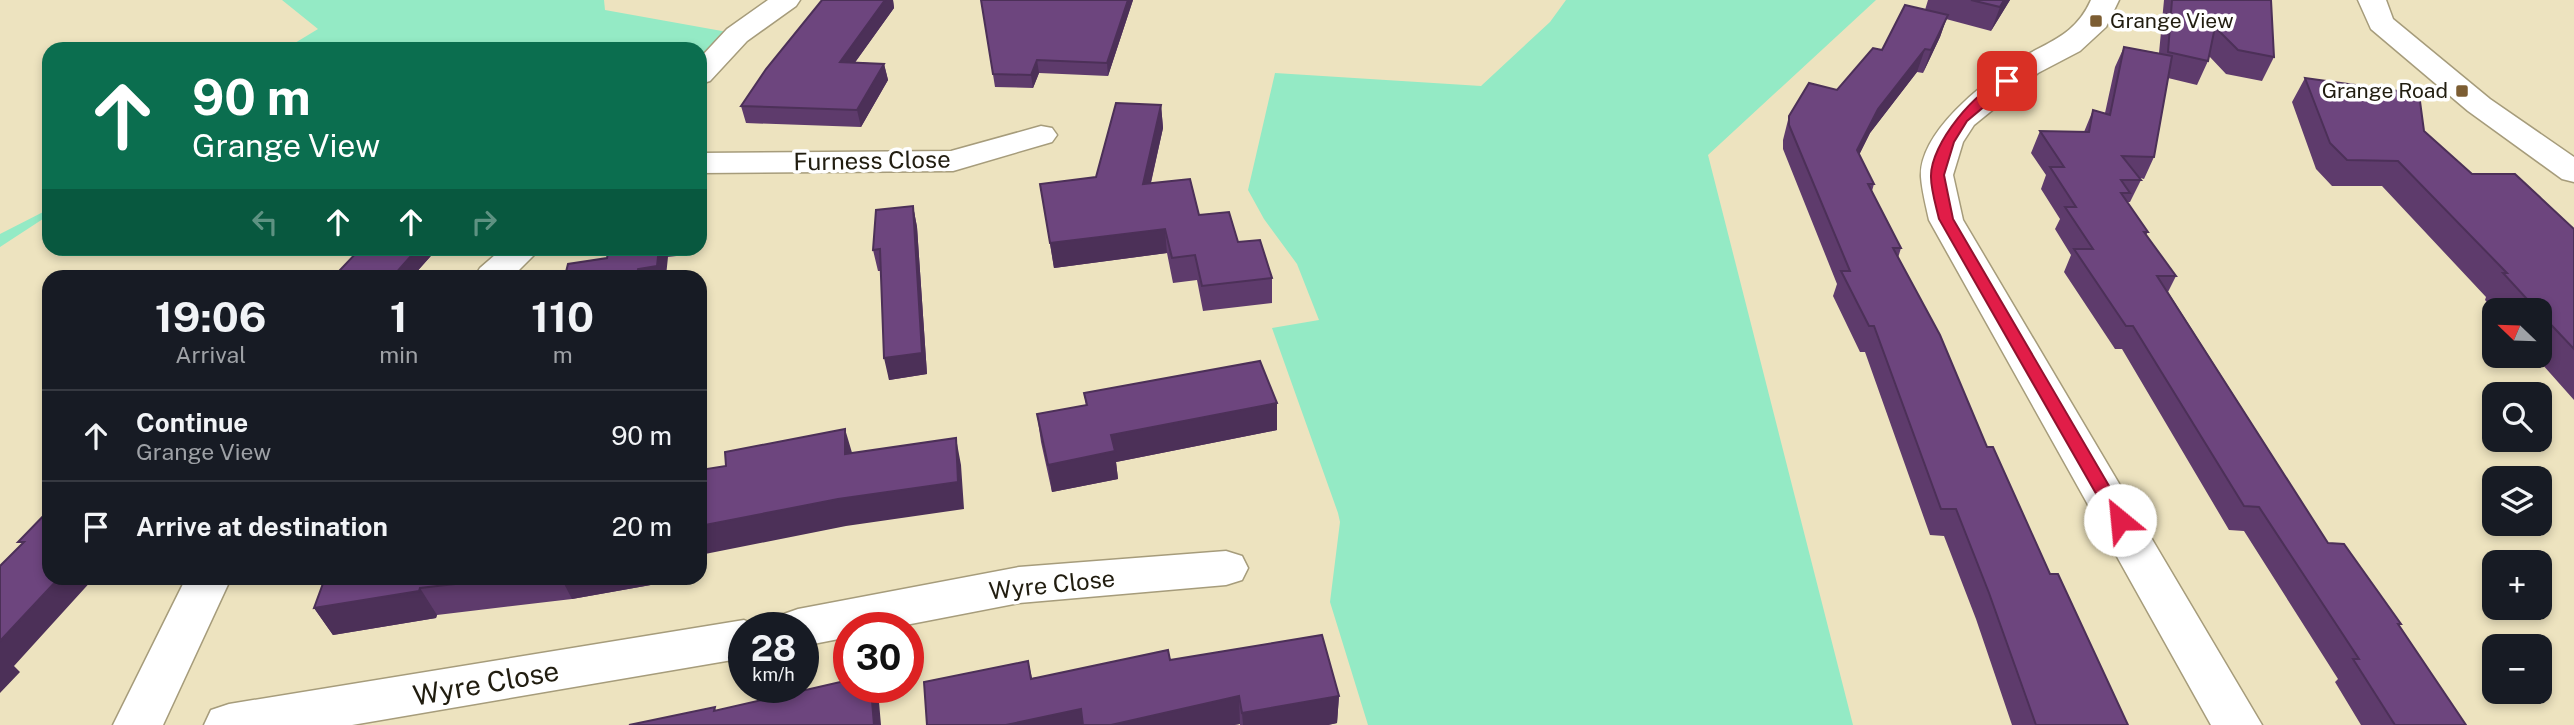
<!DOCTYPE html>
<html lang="en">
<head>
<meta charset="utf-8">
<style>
	:root { --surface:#171b24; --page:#242831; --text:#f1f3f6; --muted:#9ea1a6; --line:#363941 }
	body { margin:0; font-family:"Public Sans",sans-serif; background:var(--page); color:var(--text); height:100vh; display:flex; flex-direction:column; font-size:26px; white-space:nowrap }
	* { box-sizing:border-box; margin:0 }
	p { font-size:23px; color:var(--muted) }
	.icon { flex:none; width:38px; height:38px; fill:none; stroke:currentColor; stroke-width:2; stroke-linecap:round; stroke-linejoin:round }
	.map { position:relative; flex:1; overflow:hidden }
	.sheet { position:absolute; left:42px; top:270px; width:665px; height:315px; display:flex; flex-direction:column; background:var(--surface); border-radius:21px; box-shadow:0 4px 10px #0003 }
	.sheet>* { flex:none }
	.hud { position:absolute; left:42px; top:42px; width:665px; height:214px; border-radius:21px; box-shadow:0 4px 10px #0003; background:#0b6e4f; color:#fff; overflow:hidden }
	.needle { width:46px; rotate:293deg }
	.controls { position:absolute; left:2482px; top:298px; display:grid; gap:14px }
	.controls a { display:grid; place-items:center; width:70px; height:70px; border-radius:14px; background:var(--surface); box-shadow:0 4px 10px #0003; font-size:35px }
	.speed { position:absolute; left:728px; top:612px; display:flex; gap:14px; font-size:35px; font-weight:700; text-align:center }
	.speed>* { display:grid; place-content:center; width:91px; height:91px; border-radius:50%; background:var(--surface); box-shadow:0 4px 10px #0003; line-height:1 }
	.speed small { font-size:18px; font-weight:400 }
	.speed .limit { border:10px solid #d22; background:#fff; color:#111 }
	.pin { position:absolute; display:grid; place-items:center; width:60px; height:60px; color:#fff; margin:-30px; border-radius:14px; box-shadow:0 4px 10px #0006 }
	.me { position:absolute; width:77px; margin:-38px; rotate:332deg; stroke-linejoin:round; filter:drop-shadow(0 0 5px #0008) }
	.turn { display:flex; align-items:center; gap:24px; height:147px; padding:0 35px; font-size:32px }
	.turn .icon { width:91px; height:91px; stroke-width:2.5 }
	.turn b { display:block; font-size:49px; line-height:60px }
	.lanes { display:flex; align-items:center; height:66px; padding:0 35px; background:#0003; justify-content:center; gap:35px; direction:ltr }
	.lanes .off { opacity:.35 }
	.eta { display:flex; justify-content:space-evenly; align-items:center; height:119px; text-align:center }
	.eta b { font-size:42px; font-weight:700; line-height:49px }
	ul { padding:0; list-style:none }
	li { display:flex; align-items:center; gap:21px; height:91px; padding:0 35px; border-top:2px solid var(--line) }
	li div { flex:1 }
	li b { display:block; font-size:26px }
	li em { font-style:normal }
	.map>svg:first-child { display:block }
	.green { fill:#94eac5 }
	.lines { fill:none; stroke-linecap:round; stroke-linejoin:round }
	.street-casing { stroke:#a69c7b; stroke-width:3 }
	.street { fill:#fff; fill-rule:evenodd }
	.wall { fill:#5e3b6c }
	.shaded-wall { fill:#4c3058 }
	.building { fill:#6d457e; stroke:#4c3058; stroke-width:2 }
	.route { fill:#e11d48; stroke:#92132f; stroke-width:2 }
	.poi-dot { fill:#7c5d32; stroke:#fff; stroke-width:2.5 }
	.labels { text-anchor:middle; stroke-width:7; stroke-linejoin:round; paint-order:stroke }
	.far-poi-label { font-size:21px; fill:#211d10; stroke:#fff; text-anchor:start }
	.street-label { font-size:24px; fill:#211d10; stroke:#fff }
	.near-street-label { font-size:28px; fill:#211d10; stroke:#fff }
</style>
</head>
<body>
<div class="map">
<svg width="2574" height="725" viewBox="0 0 2574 725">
	<rect width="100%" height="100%" fill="#ede3bf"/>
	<path class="green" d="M282,0h322l1,10 128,23 -33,36v-20h-415l33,-20z
		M1566,0h310l-168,155 145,570h-485l-38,-123 10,-80 -2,-9 -66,-185 47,-8 -22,-56 -33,-45 -16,-29 27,-117 206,13 69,-64z
		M49,209v6l-49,32v-13z"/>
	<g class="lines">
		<defs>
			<path id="street" d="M768,0h32l-4,6 -49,35 -37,40 -10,3v-26l27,-29z
				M2091,0h28l-13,27 -26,24 -42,22 -64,52 -11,17 -10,33 10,45 299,505h-51l-282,-505c-3,-14 -7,-29 -8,-43 -2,-45 63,-95 97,-117 31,-19 57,-24 73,-60z
				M2358,0h28l7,19 97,80 84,58v25l-12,-3 -94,-68 -97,-82z
				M1041,126l11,2 5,7 -5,7 -99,29 -253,2v-20l251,-2z
				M503,248h38l-28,28h-38l5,-8z
				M1226,551l16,5 6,12 -6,12 -16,5 -207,18 -129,25h-41v9l-46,9v-18h-28l6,-13 17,-6 221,-42z
				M186,578h45l-68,147h-50z
				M744,620l18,8h-18v30l-392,67h-148l7,-15 18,-6z"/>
		</defs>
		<use href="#street" class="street-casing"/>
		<use href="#street" class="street"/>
	</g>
	<path class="wall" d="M822,0h71l1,8 -39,54 29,2 4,16 -27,47 -115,-4 -5,-17z
		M981,0h152l-25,76 -69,-3 -6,15 -38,-1z
		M1928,0h82l-19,31 -45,-12 -6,18 -17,36 -6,-1 -47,61 -11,22 15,29 -2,7 29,57 -3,10 89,189 63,127 78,151h-116l-36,-106 -32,-83 -14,-1 -65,-183h-5l-27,-56 4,-12 -54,-135v-9l6,-24 48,-26 88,-80z
		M2164,0h107l3,57 -12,24 -36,-7 -17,-18 -1,5 -11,24 -29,-7 -14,79 -10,22 -4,-1 1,2 -11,22h-3l21,30 -2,3 30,41 -8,16 160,251 73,81 -2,1 67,100h-105l-26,-43 3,-3 -94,-148 -15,-1 -107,-181h-7l-51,-77 7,-17 -16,-26 5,-10 -19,-30 5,-14 -15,-22 9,-22 44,1 9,-22 12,3 10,-46 9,-20 35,6z
		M2305,78l119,53 48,43 102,55v171l-40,-45h5v-45h-45l-9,-10 1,-3 -104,-111h-50l-16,-17 -24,-67z
		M1161,105l2,23 -12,55 87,59 34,36v25l-69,8 -6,-31 -24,3 -6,-30 -113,15 -14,-84 56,-7z
		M913,206l4,21 10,147 -38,6 -8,-109h-3l-5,-21z
		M361,248h77l-25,28h-71l-3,-5z
		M609,248h77l-1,7 -17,2z
		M1084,393l193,37 -161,32 2,17 -66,13 -11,-50 -4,-28 49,-9z
		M325,578h365l-118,21 -135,16 -1,3 -103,17 -19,-27z
		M1170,660l169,36 -2,27 -9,2h-88v-1l-6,1h-307l101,-64 4,17z"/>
	<path class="shaded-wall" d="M885,0h8l1,8 -50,70 -4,-16z
		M1128,0h5l-25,76 -1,-13z
		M2004,0h6l-19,31 9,-24z
		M1948,15l-8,22 -17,36 8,-23z
		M1925,49l-8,23 -47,61 -21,42 8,-25 21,-41z
		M1037,60l2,13 -6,15 -2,-13z
		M884,64l4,16 -27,47 -4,-17z
		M1161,105l2,23 -18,80 -2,-24z
		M913,206l4,21 10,147 -38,6 -5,-22z
		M1165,229l2,24 -113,15 -4,-25z
		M418,248h20l-25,28h-16l-2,-2z
		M659,248h6l3,9 -2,19h-29l1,-7z
		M1277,403v27l-161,32 2,17 -66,13 -4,-27 63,-30z
		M845,429l8,27 -8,-2z
		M956,438l5,27 3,44 -118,17 -146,29v2v-31z
		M59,578h35l-80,88 6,6 -20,21v-52z
		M561,578h129l-118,21z
		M420,588l17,27 -1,3 -103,17 -19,-27z
		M871,688h3l5,14 2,23h-7z
		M1239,696l1,28 -6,1h-123z
		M1339,696l-2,27 -9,2h-85l-1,-12z
		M1081,709l2,16h-77z"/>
	<path class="building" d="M822,0h63l-45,62 44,2 -27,46 -116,-4 25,-37z
		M981,0h147l-21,63 -70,-3 -6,15 -38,-1z
		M1971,0h33l-4,7z
		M2172,0h99l3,57 -36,-7 -23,-23 -7,34 -40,-9z
		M1905,5l43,10 -17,35 -6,-1 -47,60 -21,41 17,34h-6l33,64h-8l47,87 47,112h6l57,127h8l70,151h-92l-47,-132 -33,-84h-15l-67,-183h-5l-28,-55h9l-61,-146v-9l20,-33 28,7 36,-42 9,2z
		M2124,47l48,9 -18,101 -32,-1 19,24h-20l9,13h-9l27,39h-4l32,44h-19l171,267 16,1 57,80h-3l68,101h-71l-42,-66h6l-100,-152 -15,-1 -111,-180h-7l-52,-77h19l-28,-42h11l-26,-40h14l-24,-36 49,1 4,-22 17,5z
		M2305,78l114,16 5,37 48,43h43l59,55v120l-35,-37v-2h-2l-34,-37h4l-109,-112 -51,-1 -17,-17z
		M1116,103l45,2 -18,79 47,-5 9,36 30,-3 9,30 22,-2 12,38 -70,8 -7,-31 -23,3 -7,-29 -115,14 -10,-59 56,-7z
		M913,206l9,147 -38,5 -4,-109 -7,1 3,-40z
		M361,248h57l-23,26 -56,-3z
		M609,248h50l-2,18 -19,3 -1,7h-72l3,-12 39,-6z
		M1260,361l17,42 -166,32 4,16 -67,14 -11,-51 50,-9 -3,-12z
		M845,429v25l111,-16 2,44 -120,17 -138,27v-56l26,-4 -1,-14z
		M49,510v68h10l-59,63v-75l24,-24h-6z
		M325,578h183l-88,10 -1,3 -105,17z
		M1322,635l17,61 -97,17 -3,-17 -128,29h-28l-2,-16 -75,16h-79l-3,-43 104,-21 3,18 137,-29 2,10z
		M849,680v8h22l3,37h-245l86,-18 -1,4z"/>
	<path class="route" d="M2007,78l6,3 -2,3 -44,37 -13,21 -10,33 9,44 176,301 -3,5h-12l-175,-306c-3,-13 -8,-29 -8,-42 -1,-33 46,-89 76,-99z"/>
	<g class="poi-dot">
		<rect x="2089" y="14" width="14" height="14" rx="3.5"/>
		<rect x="2455" y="84" width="14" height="14" rx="3.5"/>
	</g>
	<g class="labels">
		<g class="far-poi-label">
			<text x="2110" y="28">Grange View</text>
			<text x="2448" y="98" text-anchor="end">Grange Road</text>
		</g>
		<g class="street-label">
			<text transform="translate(872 161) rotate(-1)" y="8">Furness Close</text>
			<text transform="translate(1052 585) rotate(-6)" y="8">Wyre Close</text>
		</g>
		<g class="near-street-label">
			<text transform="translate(486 683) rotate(-10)" y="10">Wyre Close</text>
		</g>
	</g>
</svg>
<div class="controls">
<a><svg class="needle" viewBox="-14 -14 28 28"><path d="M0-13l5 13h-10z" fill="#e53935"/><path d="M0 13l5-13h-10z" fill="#9ea1a6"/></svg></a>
<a><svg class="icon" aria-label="search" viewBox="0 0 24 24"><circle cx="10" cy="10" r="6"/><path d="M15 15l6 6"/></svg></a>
<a><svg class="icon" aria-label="layers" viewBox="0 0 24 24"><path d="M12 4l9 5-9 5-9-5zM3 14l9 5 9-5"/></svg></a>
<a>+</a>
<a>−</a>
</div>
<div class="speed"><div>28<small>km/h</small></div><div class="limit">30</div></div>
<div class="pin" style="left:2007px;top:81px;background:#d93025"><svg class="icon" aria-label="arrive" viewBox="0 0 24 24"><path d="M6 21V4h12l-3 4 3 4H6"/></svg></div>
<svg class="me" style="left:2120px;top:520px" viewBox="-20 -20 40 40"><circle r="19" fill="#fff"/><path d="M0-13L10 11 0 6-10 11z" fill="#e11d48"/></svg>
<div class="hud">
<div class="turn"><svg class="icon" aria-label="ahead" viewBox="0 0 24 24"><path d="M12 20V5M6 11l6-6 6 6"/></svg><div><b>90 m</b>Grange View</div></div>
<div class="lanes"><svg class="icon off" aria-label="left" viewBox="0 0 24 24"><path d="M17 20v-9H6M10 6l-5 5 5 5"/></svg><svg class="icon" aria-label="ahead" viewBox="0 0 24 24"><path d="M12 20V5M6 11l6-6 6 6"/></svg><svg class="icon" aria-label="ahead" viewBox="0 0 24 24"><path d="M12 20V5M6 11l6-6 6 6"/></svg><svg class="icon off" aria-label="right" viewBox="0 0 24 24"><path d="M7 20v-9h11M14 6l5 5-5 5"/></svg></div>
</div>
<section class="sheet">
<div class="eta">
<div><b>19:06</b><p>Arrival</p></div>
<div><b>1</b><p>min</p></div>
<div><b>110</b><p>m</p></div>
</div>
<ul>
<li><svg class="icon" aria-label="ahead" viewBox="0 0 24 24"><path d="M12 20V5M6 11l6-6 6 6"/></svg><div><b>Continue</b><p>Grange View</p></div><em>90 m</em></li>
<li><svg class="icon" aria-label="arrive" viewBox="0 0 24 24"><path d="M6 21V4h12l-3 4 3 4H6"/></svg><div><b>Arrive at destination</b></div><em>20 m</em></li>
</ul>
</section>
</div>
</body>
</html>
